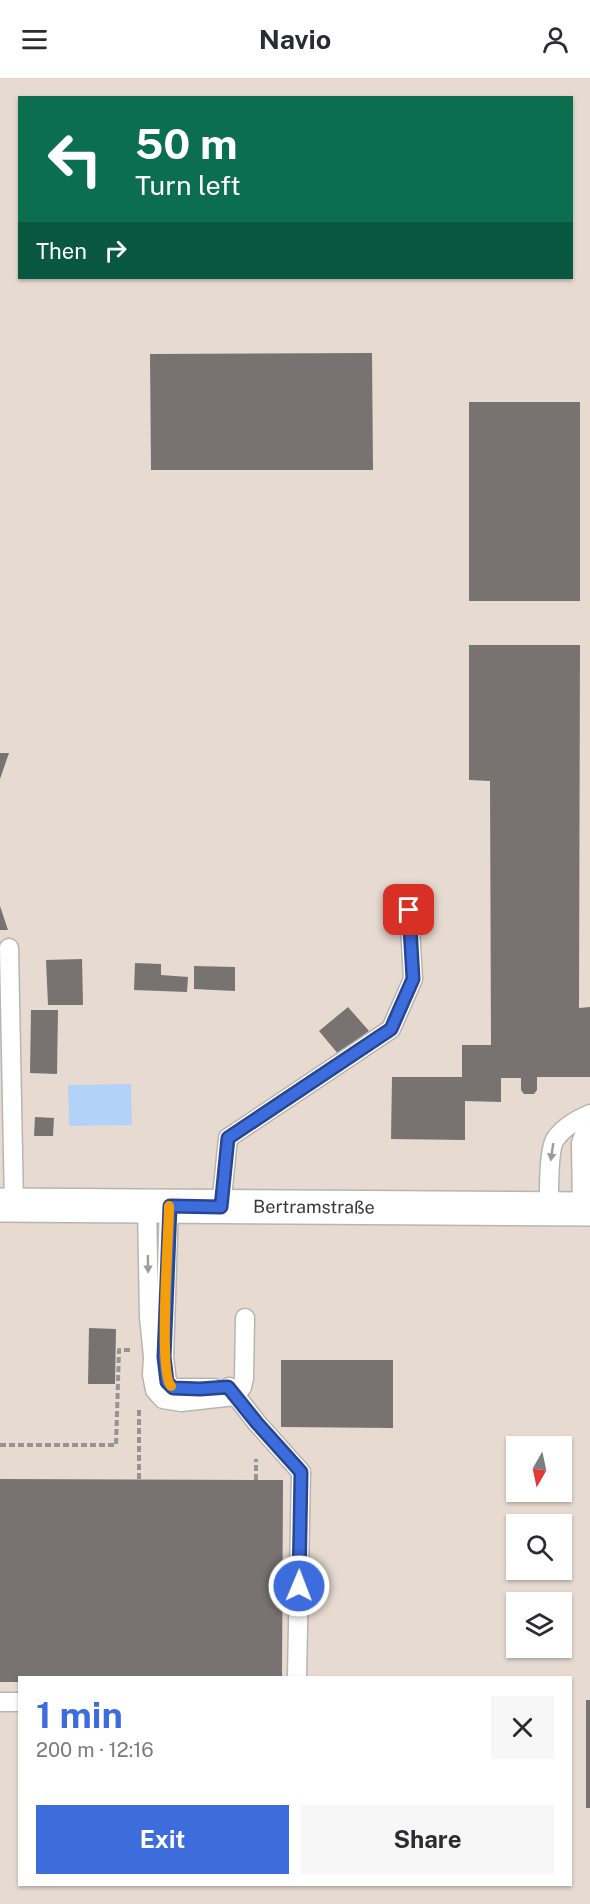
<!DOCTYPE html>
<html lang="en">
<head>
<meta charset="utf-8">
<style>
	:root { --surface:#fff; --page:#f7f7f7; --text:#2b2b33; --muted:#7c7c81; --accent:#3d6cdd }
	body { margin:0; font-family:"Public Sans",sans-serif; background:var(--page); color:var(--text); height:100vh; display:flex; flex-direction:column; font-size:22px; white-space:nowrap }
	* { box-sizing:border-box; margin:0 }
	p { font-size:20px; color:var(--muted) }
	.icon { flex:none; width:33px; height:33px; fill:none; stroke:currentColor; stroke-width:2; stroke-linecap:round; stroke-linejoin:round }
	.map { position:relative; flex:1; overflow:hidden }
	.drawer { position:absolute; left:18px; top:1598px; width:554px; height:210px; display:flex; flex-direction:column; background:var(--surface); border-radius:0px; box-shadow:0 2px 4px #0004 }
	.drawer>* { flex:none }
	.guide { position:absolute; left:18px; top:18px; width:555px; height:183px; border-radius:0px; box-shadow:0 2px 4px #0004; background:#0b6e4f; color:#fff; overflow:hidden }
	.needle { width:39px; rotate:189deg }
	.tools { position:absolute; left:506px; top:1358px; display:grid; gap:12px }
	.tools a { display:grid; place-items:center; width:66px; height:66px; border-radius:0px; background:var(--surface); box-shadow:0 2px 4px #0004; font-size:30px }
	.pin { position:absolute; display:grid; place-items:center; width:51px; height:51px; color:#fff; margin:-26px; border-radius:12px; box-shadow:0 3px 9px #0006 }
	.me { position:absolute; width:66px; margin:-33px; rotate:1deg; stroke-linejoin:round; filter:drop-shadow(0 0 4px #0008) }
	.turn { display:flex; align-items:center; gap:21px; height:126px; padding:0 18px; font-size:27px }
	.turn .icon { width:78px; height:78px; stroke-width:2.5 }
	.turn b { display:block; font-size:42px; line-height:51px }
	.then { display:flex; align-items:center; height:57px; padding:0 18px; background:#0003; gap:12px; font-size:22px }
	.round { display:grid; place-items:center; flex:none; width:63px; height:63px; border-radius:0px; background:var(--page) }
	.headline { display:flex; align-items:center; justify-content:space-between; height:102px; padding:0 18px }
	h1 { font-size:36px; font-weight:700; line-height:45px; color:var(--accent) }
	.button { display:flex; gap:12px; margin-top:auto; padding:12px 18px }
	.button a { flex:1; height:69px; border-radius:0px; background:var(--accent); color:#fff; font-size:24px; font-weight:700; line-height:69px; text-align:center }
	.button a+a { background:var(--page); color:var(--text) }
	header { display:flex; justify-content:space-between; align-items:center; height:78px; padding:0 18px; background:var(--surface); font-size:27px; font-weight:700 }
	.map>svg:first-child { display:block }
	.built { fill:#e6dad1; fill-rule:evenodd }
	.water { fill:#b3d2f7 }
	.building { fill:#787371 }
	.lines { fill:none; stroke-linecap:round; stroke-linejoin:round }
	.service-casing { stroke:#b9b4b0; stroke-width:21 }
	.minor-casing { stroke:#b9b4b0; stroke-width:36 }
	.path { stroke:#969390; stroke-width:4; stroke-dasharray:6 3; stroke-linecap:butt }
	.service { stroke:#fff; stroke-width:18 }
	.minor { stroke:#fff; stroke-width:33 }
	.oneway { fill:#9c9c9b }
	.route-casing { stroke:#284690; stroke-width:15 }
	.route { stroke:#3d6cdd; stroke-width:10 }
	.slow { stroke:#f59e0b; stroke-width:10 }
	.labels { text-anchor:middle; stroke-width:6; stroke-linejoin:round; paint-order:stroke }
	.street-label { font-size:18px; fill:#3a3837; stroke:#fff }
</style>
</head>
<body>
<header><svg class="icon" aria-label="menu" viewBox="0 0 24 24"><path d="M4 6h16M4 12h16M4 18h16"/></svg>Navio<svg class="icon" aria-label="person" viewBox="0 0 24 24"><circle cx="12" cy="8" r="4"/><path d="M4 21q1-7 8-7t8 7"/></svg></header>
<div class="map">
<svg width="590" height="1826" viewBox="0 0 590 1826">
	<rect width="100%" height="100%" fill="#eae6e2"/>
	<path class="built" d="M0,0h590v1826h-590zM20,20h552v180h-552zM516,1368h45v45h-45zM516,1446h45v45h-45zM516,1524h45v45h-45zM20,1599h550v207h-550z"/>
	<path class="water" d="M131,1006l1,41 -63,1 -1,-41z"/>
	<path class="building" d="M372,275l1,117h-222l-1,-116z
		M469,324h111v199h-111z
		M469,567h111l-1,363 11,-1v70h-53v13l-3,4h-10l-3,-4v-12h-20v24l-36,-1v39l-74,-1 1,-62h70v-32h29l-1,-264 -21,-1z
		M0,675h9l-9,26z
		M0,828l8,24h-8z
		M82,881l1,46h-35l-2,-45z
		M135,885l26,1v11l27,2 -1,15 -53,-2z
		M194,888l41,1v24l-41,-2z
		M348,929l21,24 -30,24 -20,-24z
		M31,932h27l-1,64 -27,-1z
		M35,1039l19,1 -1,18h-19z
		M89,1250l27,1 -1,55h-27z
		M281,1282h112v68l-112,-1z
		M0,1401l283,1 -1,197h-262v5h-20z
		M586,1622h4v108h-4z"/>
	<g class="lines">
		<defs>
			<path id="service" d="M9,870l5,257
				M147,1128l2,111 4,40 -1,18 3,15 8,9 18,3 54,-6 7,-9 2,-9 1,-60
				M169,1128l-5,151 3,25 6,6h41
				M221,1129l7,-69 163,-109 22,-50 -4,-69
				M549,1131c0,-15 -1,-61 7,-71 9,-12 21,-18 34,-24
				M582,1131l-1,-66 9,-25
				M229,1309l28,36 44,49 -4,205
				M0,1624h20"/>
			<g id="minor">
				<path id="s1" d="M0,1127l590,4"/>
			</g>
		</defs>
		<use href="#service" class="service-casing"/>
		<use href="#minor" class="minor-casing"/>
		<path class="path" d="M0,1367h116l3,-95h11
			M139,1401v-72
			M256,1402v-21"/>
		<use href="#service" class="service"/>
		<use href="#minor" class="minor"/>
	</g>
	<defs><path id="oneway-solid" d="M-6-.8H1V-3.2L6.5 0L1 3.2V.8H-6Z" transform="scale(1.5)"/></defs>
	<g class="oneway">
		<use href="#oneway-solid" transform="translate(552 1074) rotate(98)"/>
		<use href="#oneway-solid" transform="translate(148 1186) rotate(89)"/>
	</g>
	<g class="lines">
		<defs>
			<path id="route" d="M299,1508l2,-114 -44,-49 -29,-36 -28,2 -27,-1 -6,-6 -3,-25 6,-151 51,1 7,-69 163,-109 22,-50 -4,-69"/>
		</defs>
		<use href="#route" class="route-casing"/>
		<use href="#route" class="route"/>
		<path class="slow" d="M169,1128c0,27 -11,167 2,180"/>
	</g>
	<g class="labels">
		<g class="street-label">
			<text dy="6" stroke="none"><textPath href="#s1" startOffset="314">Bertramstraße</textPath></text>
		</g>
	</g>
</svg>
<div class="tools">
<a><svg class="needle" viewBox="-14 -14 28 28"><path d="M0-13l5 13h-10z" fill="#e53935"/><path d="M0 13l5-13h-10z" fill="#7c7c81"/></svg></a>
<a><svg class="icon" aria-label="search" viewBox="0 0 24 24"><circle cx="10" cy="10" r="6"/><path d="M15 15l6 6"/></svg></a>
<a><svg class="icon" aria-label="layers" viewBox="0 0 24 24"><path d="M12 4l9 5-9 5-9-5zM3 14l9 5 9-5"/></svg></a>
</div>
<div class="pin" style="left:409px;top:832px;background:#d93025"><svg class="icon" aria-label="arrive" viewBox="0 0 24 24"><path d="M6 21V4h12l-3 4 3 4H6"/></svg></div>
<svg class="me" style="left:299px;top:1508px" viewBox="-20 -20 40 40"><circle r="17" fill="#3d6cdd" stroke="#fff" stroke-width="3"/><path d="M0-11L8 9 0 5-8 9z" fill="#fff"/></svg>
<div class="guide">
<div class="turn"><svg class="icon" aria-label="left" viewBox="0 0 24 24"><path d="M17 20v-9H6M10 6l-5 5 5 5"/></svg><div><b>50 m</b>Turn left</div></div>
<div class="then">Then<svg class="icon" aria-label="right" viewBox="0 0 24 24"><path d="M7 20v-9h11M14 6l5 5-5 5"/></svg></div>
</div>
<section class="drawer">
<div class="headline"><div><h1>1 min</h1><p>200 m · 12:16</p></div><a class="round"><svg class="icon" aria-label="close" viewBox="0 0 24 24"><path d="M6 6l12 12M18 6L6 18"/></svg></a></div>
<div class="button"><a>Exit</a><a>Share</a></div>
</section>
</div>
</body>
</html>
